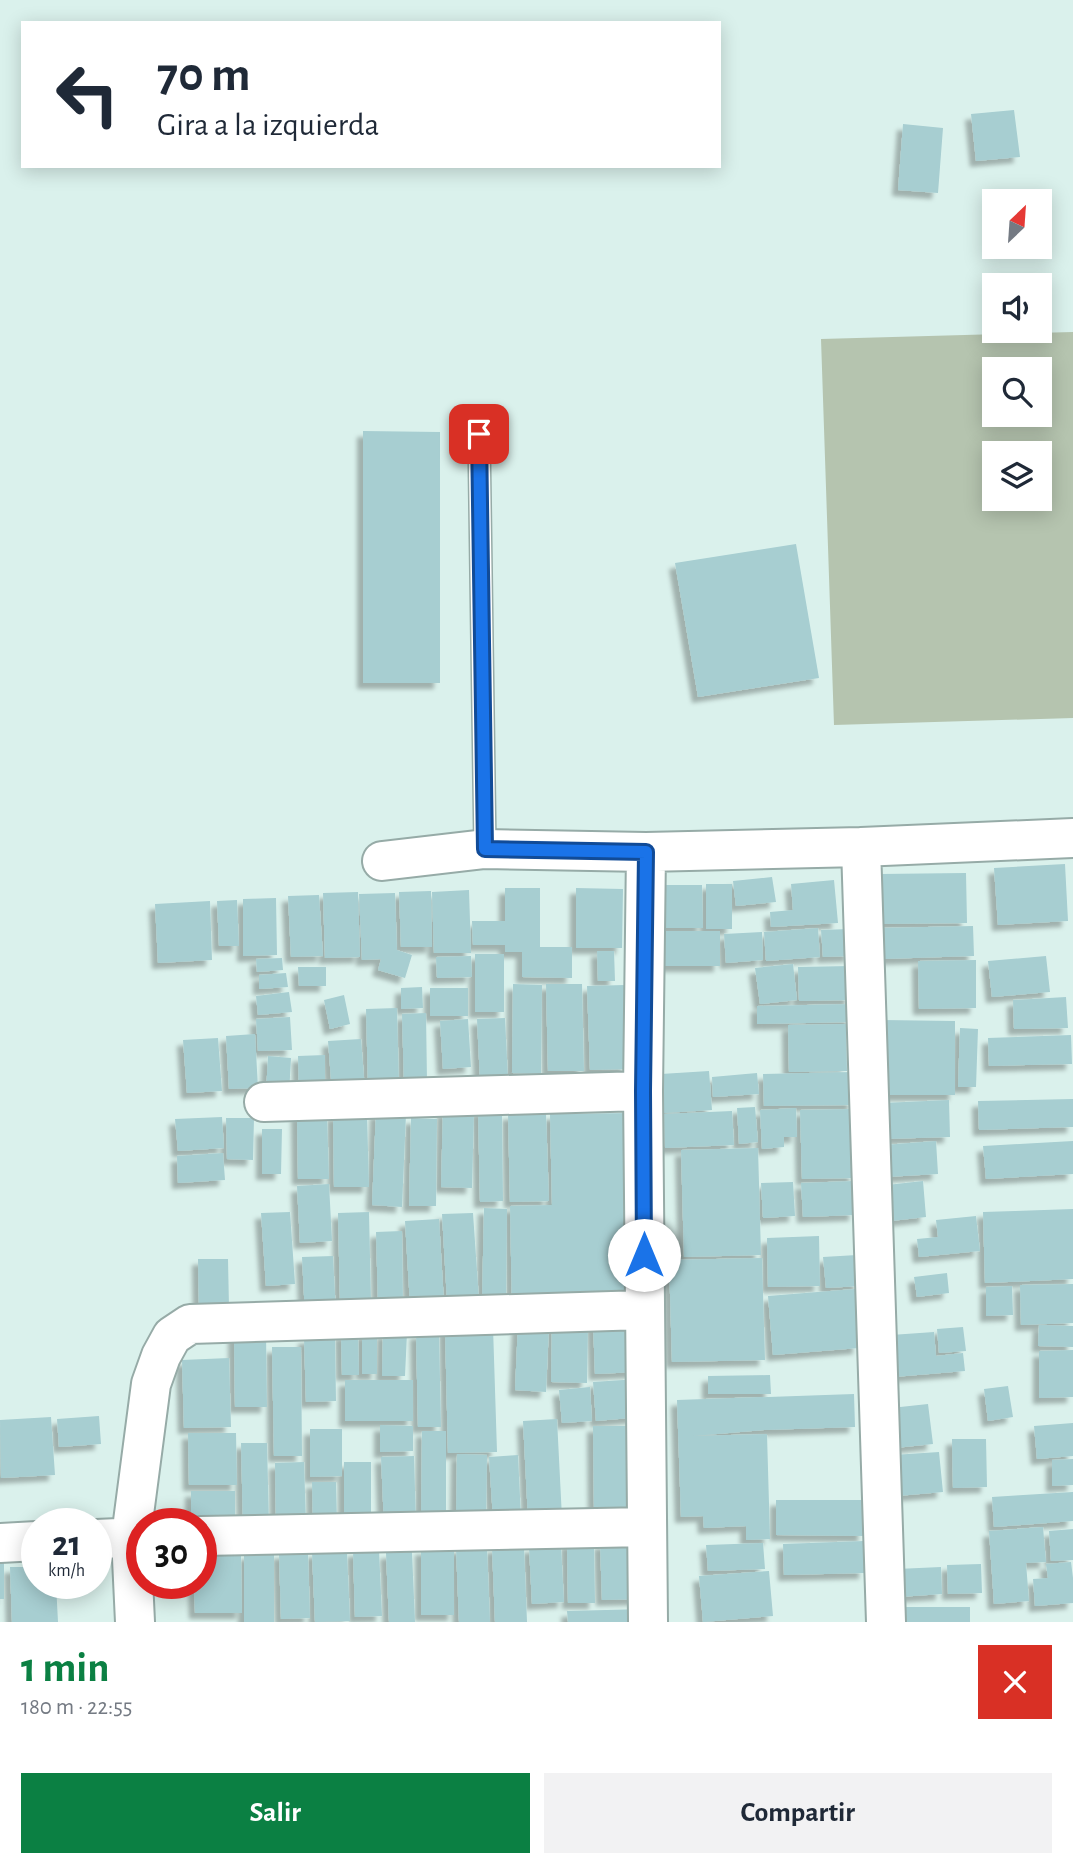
<!DOCTYPE html>
<html lang="es">
<head>
<meta charset="utf-8">
<style>
	:root { --surface:#fff; --page:#f2f2f3; --text:#1f2937; --muted:#747a83; --accent:#0b8043 }
	body { margin:0; font-family:"Alegreya Sans",sans-serif; background:var(--page); color:var(--text); height:100vh; display:flex; flex-direction:column; font-size:26px; white-space:nowrap }
	* { box-sizing:border-box; margin:0 }
	p { font-size:23px; color:var(--muted) }
	.icon { flex:none; width:38px; height:38px; fill:none; stroke:currentColor; stroke-width:2; stroke-linecap:round; stroke-linejoin:round }
	.map { position:relative; height:1622px; overflow:hidden }
	.sheet { display:flex; flex-direction:column; background:var(--surface); flex:1 }
	.sheet>* { flex:none }
	.banner { position:absolute; left:21px; top:21px; width:700px; height:147px; border-radius:0px; box-shadow:0 4px 18px #0003; background:#fff; color:var(--text); overflow:hidden }
	.needle { width:46px; rotate:25deg }
	.tools { position:absolute; left:982px; top:189px; display:grid; gap:14px }
	.tools a { display:grid; place-items:center; width:70px; height:70px; border-radius:0px; background:var(--surface); box-shadow:0 4px 18px #0003; font-size:35px }
	.speed { position:absolute; left:21px; top:1508px; display:flex; gap:14px; font-size:35px; font-weight:700; text-align:center }
	.speed>* { display:grid; place-content:center; width:91px; height:91px; border-radius:50%; background:var(--surface); box-shadow:0 4px 18px #0003; line-height:1 }
	.speed small { font-size:18px; font-weight:400 }
	.speed .limit { border:10px solid #d22; background:#fff; color:#111 }
	.pin { position:absolute; display:grid; place-items:center; width:60px; height:60px; color:#fff; margin:-30px; border-radius:14px; box-shadow:0 4px 10px #0006 }
	.me { position:absolute; width:77px; margin:-38px; rotate:0deg; stroke-linejoin:round; filter:drop-shadow(0 0 5px #0008) }
	.turn { display:flex; align-items:center; gap:24px; height:147px; padding:0 21px; font-size:32px }
	.turn .icon { width:91px; height:91px; stroke-width:2.5 }
	.turn b { display:block; font-size:49px; line-height:60px }
	.round { display:grid; place-items:center; flex:none; width:74px; height:74px; border-radius:0px; background:var(--page) }
	.summary { display:flex; align-items:center; justify-content:space-between; height:119px; padding:0 21px }
	h1 { font-size:42px; font-weight:700; line-height:52px; color:var(--accent) }
	.cta { display:flex; gap:14px; margin-top:auto; padding:14px 21px }
	.cta a { flex:1; height:80px; border-radius:0px; background:var(--accent); color:#fff; font-size:28px; font-weight:700; line-height:80px; text-align:center }
	.cta a+a { background:var(--page); color:var(--text) }
	.map>svg:first-child { display:block }
	.green { fill:#b5c4af; fill-rule:evenodd }
	.building { fill:#a7ced1; filter:url(#shadow) }
	.lines { fill:none; stroke-linecap:round; stroke-linejoin:round }
	.service-casing { stroke:#96aba7; stroke-width:24 }
	.minor-casing { stroke:#96aba7; stroke-width:42 }
	.service { stroke:#fff; stroke-width:21 }
	.minor { stroke:#fff; stroke-width:38 }
	.route-casing { stroke:#114b97; stroke-width:18 }
	.route { stroke:#1a73e8; stroke-width:12 }
</style>
</head>
<body>
<div class="map">
<svg width="1073" height="1622" viewBox="0 0 1073 1622">
	<defs>
		<filter id="shadow"><feDropShadow dx="-6" dy="6" stdDeviation="2" flood-color="#0004"/></filter>
	</defs>
	<rect width="100%" height="100%" fill="#daf1ec"/>
	<path class="green" d="M1073,332v386l-239,7 -13,-386zM994,369h46v46h-46zM994,453h46v46h-46z"/>
	<path class="building" d="M1014,110l6,47 -44,4 -5,-47z
		M903,124l40,4 -5,65 -40,-3z
		M363,431l77,1v251h-77z
		M796,544l23,134 -121,19 -23,-134z
		M1065,864l3,57 -70,4 -4,-57z
		M966,873l1,50 -87,1 -1,-50z
		M772,877l4,25 -40,4 -3,-25z
		M834,880l4,43 -67,4 -1,-15 23,-2 -2,-26z
		M706,884h26v45h-26z
		M660,885h42l1,43h-42z
		M505,888h35v59h32v31l-50,-1v-25h-17v-7h-32l-1,-24h33z
		M576,888l47,1 -1,59h-46z
		M469,890l2,63h-37l-2,-61z
		M431,891l1,56h-31l-2,-55z
		M358,892l2,65 -35,1 -2,-65z
		M395,893l2,57 15,5 -7,23 -27,-8 3,-11 -19,1 -3,-66z
		M319,895l4,61 -32,1 -3,-61z
		M276,898l1,57 -34,1v-57z
		M237,900l2,46h-20l-2,-45z
		M210,901l2,59 -54,3 -3,-59z
		M973,926l1,30 -92,3 -1,-31z
		M818,928l2,29 -54,4 -2,-29z
		M850,929l1,27 -28,1 -2,-27z
		M661,931h59v35h-59z
		M762,932l1,28 -37,3 -2,-29z
		M597,951h17l1,30h-17z
		M475,954h29v58h-29z
		M471,956l1,21 -35,1 -1,-21z
		M1046,956l4,36 -58,5 -4,-36z
		M282,958l1,12 -26,2 -1,-13z
		M976,960v48l-57,1 -1,-48z
		M793,964l4,36 -37,4 -5,-36z
		M850,966l1,34 -52,1 -1,-34z
		M298,967h28v19h-27z
		M286,973l2,14 -29,2v-14z
		M513,984l29,1 -1,89 -29,-1z
		M546,984h36l2,87h-36z
		M625,985l3,84 -38,1 -3,-84z
		M422,987l1,21 -22,1v-21z
		M430,988h38v28h-38z
		M289,992l3,20 -34,3 -2,-19z
		M344,995l6,29 -20,5 -6,-29z
		M1066,997l2,31 -54,1 -1,-29z
		M852,1004v18l-95,2v-18z
		M397,1008l2,77h-31l-2,-76z
		M426,1013l1,69 -23,1 -2,-69z
		M290,1017l2,33 -34,1 -2,-32z
		M505,1018l3,62 -28,1 -3,-62z
		M468,1019l3,48 -28,2 -3,-48z
		M882,1020l73,1v74h-73z
		M846,1024l1,47 -58,1 -1,-47z
		M960,1028l18,1 -2,58h-18z
		M255,1034l3,54 -29,1 -3,-53z
		M1071,1035l1,29 -83,2 -1,-28z
		M218,1038l4,53 -35,2 -4,-53z
		M361,1039l4,51 -33,2 -4,-51z
		M325,1055v34l-26,1 -1,-34z
		M268,1056l23,2 -2,37 -23,-1z
		M709,1071l3,39 -48,3 -3,-39z
		M853,1072l1,33 -90,1 -1,-32z
		M757,1073l2,21 -46,3 -1,-20z
		M1073,1099v28l-94,3 -1,-29z
		M949,1100l1,37 -66,2 -1,-36z
		M755,1107l3,35 -19,2 -2,-36z
		M796,1108l1,29h-13v10l-22,2 -2,-39z
		M478,1109h24l1,92 -23,1z
		M852,1109l3,69 -53,1 -2,-69z
		M443,1110l31,1 -2,77 -31,-1z
		M732,1111l2,34 -69,3 -1,-34z
		M376,1112l30,2 -4,93 -30,-2z
		M297,1113h30l2,66h-31z
		M546,1113l3,88 -39,1 -2,-88z
		M633,1113l6,188 -127,6 -2,-101 42,-1 -2,-91z
		M333,1114h34l2,73h-35z
		M222,1117l2,31 -46,3 -3,-32z
		M226,1118h28l-1,42 -26,-1z
		M411,1118l26,1 -1,87h-27z
		M262,1129h20l-1,45h-19z
		M936,1141l2,33 -52,3 -2,-32z
		M1073,1141v33l-87,5 -3,-33z
		M758,1148l3,107 -77,2 -3,-107z
		M223,1153l2,27 -47,3 -1,-27z
		M854,1181l1,34 -52,2 -2,-34z
		M923,1181l3,36 -35,4 -4,-36z
		M793,1182l2,34 -32,2 -2,-35z
		M329,1184l3,57 -32,2 -3,-57z
		M484,1208l23,1 -1,94h-24z
		M1073,1209v70l-88,4 -2,-71z
		M290,1212l5,72 -29,2 -5,-73z
		M369,1212l2,90h-31l-2,-89z
		M473,1213l6,87 -32,1 -5,-87z
		M976,1216l4,35 -61,6 -2,-18 21,-2 -2,-17z
		M439,1219l5,84 -34,2 -5,-84z
		M402,1231l1,71 -25,1 -2,-71z
		M819,1236l1,50 -52,1 -1,-49z
		M857,1255l3,31 -34,2 -3,-31z
		M333,1256l3,58 -31,1 -3,-58z
		M762,1258l3,102 -93,2 -3,-102z
		M198,1259h30l1,49h-30z
		M947,1273l2,20 -32,4 -3,-20z
		M1073,1284v39l-52,2 -1,-40z
		M1012,1286l1,29 -27,1v-29z
		M855,1289l4,59 -86,7 -5,-59z
		M636,1322l1,50 -42,2 -2,-51z
		M518,1324l31,2 -3,66 -31,-2z
		M552,1324l36,2 -1,57 -36,-1z
		M1039,1325l34,1v21l-35,-1z
		M493,1327l4,125 -49,1 -3,-125z
		M963,1327l3,24 -27,2 -2,-24z
		M362,1332l15,1v41h-15z
		M383,1332l24,1 -2,43h-23z
		M934,1332l2,24 27,-3 2,18 -71,6 -3,-42z
		M234,1333h32l1,74h-32z
		M341,1333h17l1,42h-17z
		M416,1333h23l2,94h-23z
		M335,1337l1,64 -30,1 -2,-64z
		M272,1347h29l1,109h-28z
		M1073,1350v47l-34,1v-47z
		M229,1358l2,69 -47,1 -2,-68z
		M770,1375l1,19h-63v-18z
		M638,1379l3,38 -45,4 -3,-39z
		M345,1380h68v41h-68z
		M1008,1386l5,31 -25,4 -4,-32z
		M590,1387l2,34 -30,2 -3,-33z
		M854,1394l1,33 -91,3 -71,6 74,-2 3,105 -24,1v-14l-42,2 -1,-12 -22,1 -4,-117z
		M928,1404l5,40 -38,4 -4,-40z
		M99,1416l2,28 -42,3 -2,-28z
		M51,1417l4,58 -54,3 -1,-58z
		M557,1419l5,99 -34,1 -5,-98z
		M1073,1423v33l-36,3 -3,-33z
		M380,1425l33,1v25l-33,1z
		M593,1426h48l1,84h-48z
		M310,1429h32v47l-32,1z
		M422,1431h24v89h-25z
		M188,1433h48l1,52h-48z
		M952,1439h34l1,48 -34,1z
		M241,1443h26l2,82 -26,1z
		M939,1452l4,40 -46,4 -4,-41z
		M457,1454l30,1 -1,65h-30z
		M518,1455l3,63 -28,1 -4,-62z
		M414,1456l2,68 -32,1 -3,-68z
		M1073,1459v26l-21,1v-26z
		M304,1462l2,62 -30,1 -1,-62z
		M344,1462h27v54h-27z
		M312,1482h24l1,41h-24z
		M191,1491h44v35l-44,-2z
		M1073,1492v29l-79,6 -2,-30z
		M776,1500h88v36l-88,-1z
		M1043,1527l3,35 -20,1 3,38 -35,3 -5,-73z
		M1073,1529v31l-22,1 -2,-30z
		M864,1541l1,32 -81,2 -1,-31z
		M567,1542h27l1,61h-27z
		M643,1542l2,57 -43,1 -2,-57z
		M763,1543l2,26 -57,2 -2,-26z
		M487,1546l3,76h-31l-3,-74z
		M524,1546l3,76h-32l-3,-75z
		M561,1546l3,56 -32,2 -3,-57z
		M421,1549h33v66h-33z
		M379,1550l3,66 -27,1 -2,-66z
		M347,1551l3,70 -35,1 -3,-70z
		M308,1552l2,66 -29,1 -2,-66z
		M412,1552l3,70h-26l-3,-69z
		M244,1554h30v68h-30z
		M201,1556h40l1,57h-47l-1,-29h7z
		M1071,1562l2,16v25l-38,3 -2,-27 15,-1 -2,-14z
		M0,1563h4v36h-4z
		M981,1564l1,29 -34,1 -1,-29z
		M10,1567h27v17h19l2,38h-46z
		M941,1567l1,27 -43,3 -2,-28z
		M769,1571l4,45 -70,6 -4,-46z
		M903,1607h67v15h-67z
		M644,1609v13h-76l-1,-11z"/>
	<g class="lines">
		<defs>
			<path id="service" d="M479,434l6,415"/>
			<path id="minor" d="M861,847l25,775
				M646,852l-3,239 5,531
				M382,861l103,-12 161,3 215,-5 212,-9
				M264,1102l379,-11
				M201,1536l446,-9
				M96,1539l46,-2
				M0,1543l37,-2
				M135,1622l-4,-85 20,-153 10,-28 11,-20 18,-12 454,-14"/>
		</defs>
		<use href="#service" class="service-casing"/>
		<use href="#minor" class="minor-casing"/>
		<use href="#service" class="service"/>
		<use href="#minor" class="minor"/>
	</g>
	<g class="lines">
		<defs>
			<path id="route" d="M479,434l6,415 161,3 -3,239 1,164"/>
		</defs>
		<use href="#route" class="route-casing"/>
		<use href="#route" class="route"/>
	</g>
</svg>
<div class="tools">
<a><svg class="needle" viewBox="-14 -14 28 28"><path d="M0-13l5 13h-10z" fill="#e53935"/><path d="M0 13l5-13h-10z" fill="#747a83"/></svg></a>
<a><svg class="icon" aria-label="sound" viewBox="0 0 24 24"><path d="M4 9h4l5-4v14l-5-4H4zM17 9q2 3 0 6"/></svg></a>
<a><svg class="icon" aria-label="search" viewBox="0 0 24 24"><circle cx="10" cy="10" r="6"/><path d="M15 15l6 6"/></svg></a>
<a><svg class="icon" aria-label="layers" viewBox="0 0 24 24"><path d="M12 4l9 5-9 5-9-5zM3 14l9 5 9-5"/></svg></a>
</div>
<div class="speed"><div>21<small>km/h</small></div><div class="limit">30</div></div>
<div class="pin" style="left:479px;top:434px;background:#d93025"><svg class="icon" aria-label="arrive" viewBox="0 0 24 24"><path d="M6 21V4h12l-3 4 3 4H6"/></svg></div>
<svg class="me" style="left:644px;top:1255px" viewBox="-20 -20 40 40"><circle r="19" fill="#fff"/><path d="M0-13L10 11 0 6-10 11z" fill="#1a73e8"/></svg>
<div class="banner">
<div class="turn"><svg class="icon" aria-label="left" viewBox="0 0 24 24"><path d="M17 20v-9H6M10 6l-5 5 5 5"/></svg><div><b>70 m</b>Gira a la izquierda</div></div>
</div>
</div>
<section class="sheet">
<div class="summary"><div><h1>1 min</h1><p>180 m · 22:55</p></div><a class="round" style="background:#d93025;color:#fff"><svg class="icon" aria-label="close" viewBox="0 0 24 24"><path d="M6 6l12 12M18 6L6 18"/></svg></a></div>
<div class="cta"><a>Salir</a><a>Compartir</a></div>
</section>
</body>
</html>
